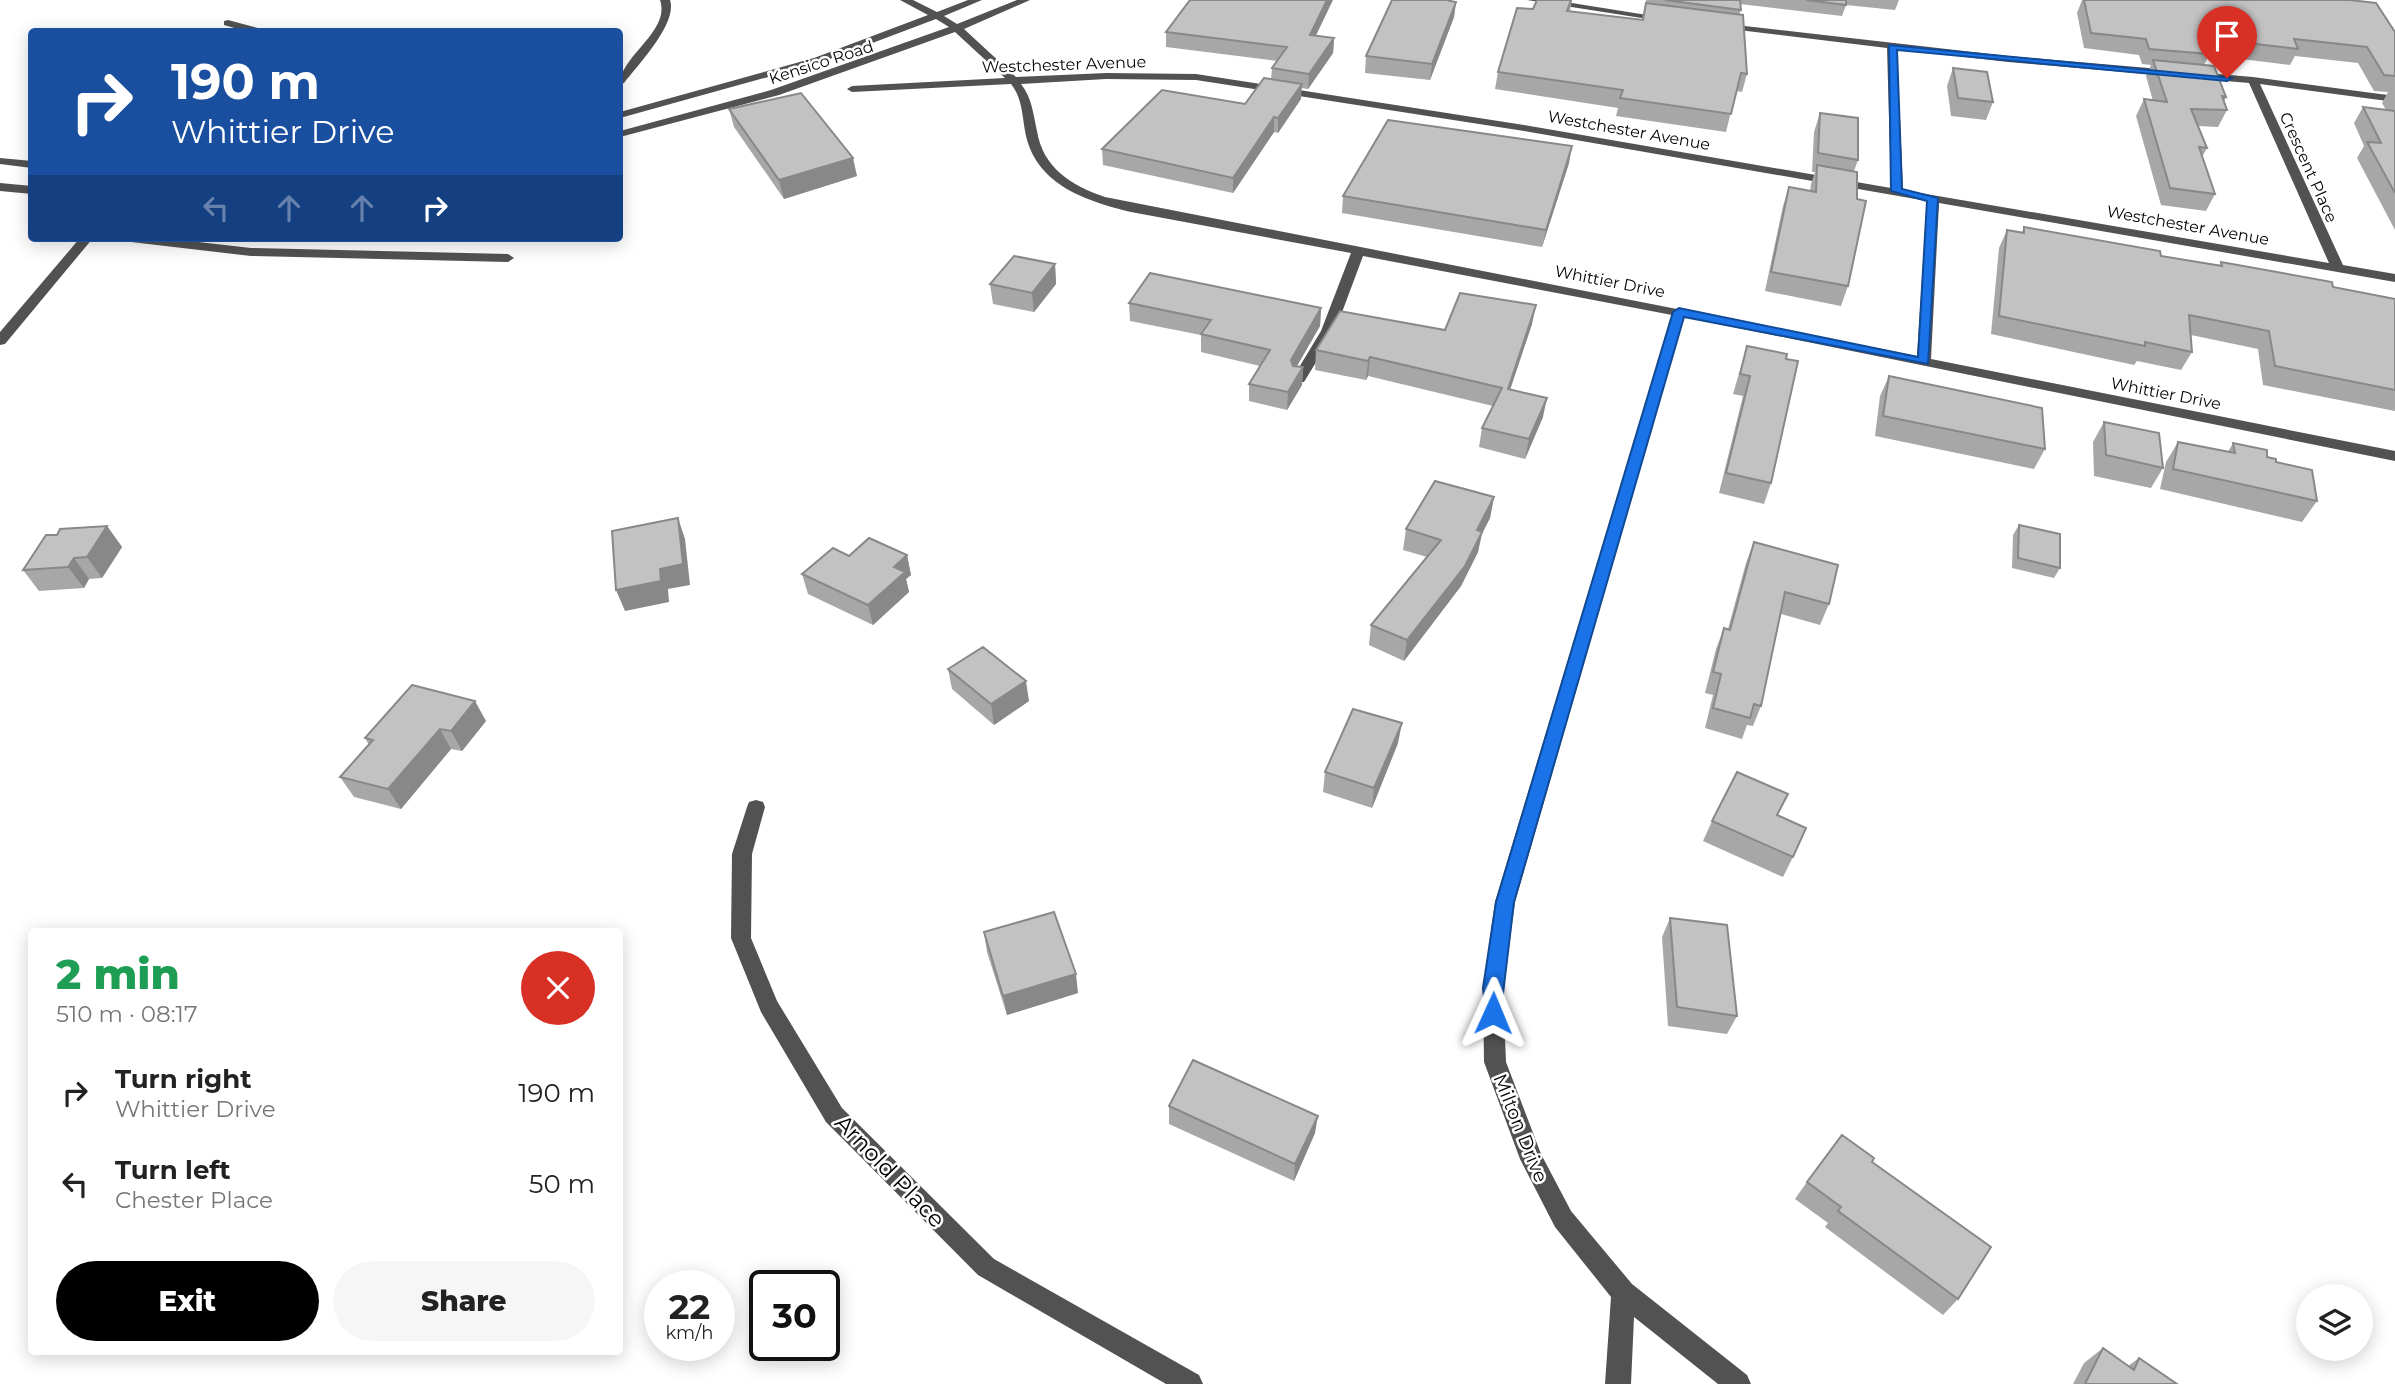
<!DOCTYPE html>
<html lang="en">
<head>
<meta charset="utf-8">
<style>
	:root { --surface:#fff; --page:#f6f6f6; --text:#222; --muted:#767676; --accent:#000 }
	body { margin:0; font-family:Montserrat,sans-serif; background:var(--page); color:var(--text); height:100vh; display:flex; flex-direction:column; font-size:26px; white-space:nowrap }
	* { box-sizing:border-box; margin:0 }
	p { font-size:23px; color:var(--muted) }
	.icon { flex:none; width:38px; height:38px; fill:none; stroke:currentColor; stroke-width:2; stroke-linecap:round; stroke-linejoin:round }
	.map { position:relative; flex:1; overflow:hidden }
	.panel { position:absolute; left:28px; top:928px; width:595px; height:427px; display:flex; flex-direction:column; background:var(--surface); border-radius:7px; box-shadow:0 4px 18px #0003 }
	.panel>* { flex:none }
	.banner { position:absolute; left:28px; top:28px; width:595px; height:214px; border-radius:7px; box-shadow:0 4px 18px #0003; background:#1a4fa0; color:#fff; overflow:hidden }
	.tools { position:absolute; left:2296px; top:1284px; display:grid; gap:14px }
	.tools a { display:grid; place-items:center; width:77px; height:77px; border-radius:50%; background:var(--surface); box-shadow:0 4px 18px #0003; font-size:35px }
	.speed { position:absolute; left:644px; top:1270px; display:flex; gap:14px; font-size:35px; font-weight:700; text-align:center }
	.speed>* { display:grid; place-content:center; width:91px; height:91px; border-radius:50%; background:var(--surface); box-shadow:0 4px 18px #0003; line-height:1 }
	.speed small { font-size:18px; font-weight:400 }
	.speed .limit { border:4px solid #111; border-radius:10px; background:#fff; color:#111 }
	.pin { position:absolute; display:grid; place-items:center; width:60px; height:60px; color:#fff; margin:-72px -30px; border-radius:50% 50% 50% 0; rotate:-45deg; box-shadow:0 0 7px #0007 }
	.pin .icon { rotate:45deg }
	.me { position:absolute; width:77px; margin:-38px; rotate:1deg; stroke-linejoin:round; filter:drop-shadow(0 0 5px #0008) }
	.turn { display:flex; align-items:center; gap:24px; height:147px; padding:0 28px; font-size:32px }
	.turn .icon { width:91px; height:91px; stroke-width:2.5 }
	.turn b { display:block; font-size:49px; line-height:60px }
	.lanes { display:flex; align-items:center; height:66px; padding:0 28px; background:#0003; justify-content:center; gap:35px; direction:ltr }
	.lanes .off { opacity:.35 }
	.round { display:grid; place-items:center; flex:none; width:74px; height:74px; border-radius:37px; background:var(--page) }
	.headline { display:flex; align-items:center; justify-content:space-between; height:119px; padding:0 28px }
	h1 { font-size:42px; font-weight:800; line-height:52px; color:#1e9e55 }
	.cta { display:flex; gap:14px; margin-top:auto; padding:14px 28px }
	.cta a { flex:1; height:80px; border-radius:42px; background:var(--accent); color:#fff; font-size:28px; font-weight:800; line-height:80px; text-align:center }
	.cta a+a { background:var(--page); color:var(--text) }
	ul { padding:0; list-style:none }
	li { display:flex; align-items:center; gap:21px; height:91px; padding:0 28px }
	li div { flex:1 }
	li b { display:block; font-size:26px }
	li em { font-style:normal }
	.map>svg:first-child { display:block }
	.lines { fill:none; stroke-linecap:round; stroke-linejoin:round }
	.minor { fill:#525252; fill-rule:evenodd }
	.wall { fill:#a7a7a7 }
	.shaded-wall { fill:#888 }
	.building { fill:#c2c2c2; stroke:#888; stroke-width:2 }
	.route { fill:#1a73e8; stroke:#114b97; stroke-width:2 }
	.labels { text-anchor:middle; stroke-width:5; stroke-linejoin:round; paint-order:stroke }
	.far-street-label { font-size:16px; fill:#000; stroke:#fff }
	.street-label { font-size:19px; fill:#000; stroke:#fff }
	.near-street-label { font-size:23px; fill:#000; stroke:#fff }
</style>
</head>
<body>
<div class="map">
<svg width="2395" height="1384" viewBox="0 0 2395 1384">
	<rect width="100%" height="100%" fill="#fff"/>
	<g class="lines">
		<path class="minor" d="M660,0h10c8,23 -32,65 -46,83l-4,1c0,-28 51,-53 40,-84z
			M900,0h13l24,12 31,-12h14l-38,16 13,8 60,-24h13l-66,29 52,48 90,-4 90,1 328,51 367,63 -4,-140 -165,-20 -5,-3 1,-2 290,33 245,21 142,19v6l-135,-18 83,181 52,9v8l-456,-79 -8,156 464,92v10l-711,-144 -169,585 -12,86 3,74 35,92 30,57 61,73 115,91 4,9h-33l-84,-67 -3,67h-26l6,-87 -56,-70 -35,-68 -36,-97 -1,-74 12,-86 177,-587 -309,-59 -28,75 -31,51h-10l-2,-3 29,-48 30,-78 -220,-41c-44,-11 -93,-26 -105,-76 -4,-19 -3,-37 -15,-52l-159,8 -5,-3 5,-3 153,-8 -50,-46 -176,63 -159,42v-6l151,-41 178,-63 -13,-8 -114,43 -202,56v-6l194,-54 114,-43zM1897,49l111,13 241,21 80,180 -426,-73zM1106,79l90,1 328,51 403,70 -10,155 -812,-159c-33,-11 -62,-29 -68,-66 -4,-18 -5,-33 -16,-47z
			M1527,0h26l119,19 -5,3z
			M228,20l37,10 1,2h-18l-24,-7v-4z
			M0,158l32,3v7l-32,-4z
			M0,183l32,3v8l-32,-3z
			M80,238h13l-88,106 -5,1v-13z
			M125,238h38l88,10 257,6 6,4 -6,4 -257,-6 -120,-14z
			M756,800l7,2 2,5 -13,47 -1,84 26,63 65,107 152,151 205,116 4,9h-37l-188,-109 -152,-153 -65,-110 -30,-74 1,-84 15,-47 2,-5z"/>
	</g>
	<path class="wall" d="M1537,0h35l-2,11 72,9 4,-20h253l-4,10 -49,-5 -4,11 -102,-12 1,6 -2,5 8,59 -5,18 -6,-1 -10,41 -110,-16 2,-8 -123,-19 3,-17 35,-63z
		M2082,0h268l45,32v198l-38,-72 7,-12 -10,-23 9,-16 23,3 -4,-7 6,-11 -14,-1 -16,-28 -63,-7 -5,9 -81,-10 -5,10 22,32 -2,5 3,8 -9,17 -20,-1 9,22 -5,9 13,37 -9,17 -45,-6 -25,-89 8,-17 9,2 -7,-25 5,-11 -9,-1 -3,-9 -55,-7 -7,-35z
		M1456,2l-2,15 -24,63 -65,-7 1,-17z
		M1166,32l150,4 18,2 -1,15 -25,36 -7,-1v11l-23,34 -4,-1 -41,61 -130,-28 -1,-16 143,-45 26,-25 1,-11 5,-7 -111,-14z
		M1953,68l40,34 -7,18 -35,-4 -4,-30z
		M729,109l128,67 -73,23 -50,-72z
		M1820,113l38,47 -4,11 -6,115 -7,20 -76,-15 18,-85 6,-19 21,4 1,-7 4,-12h-3l2,-40z
		M1569,163l-27,84 -200,-34 1,-17z
		M2024,227l137,29 59,9 1,-3 112,25 62,12v112l-132,-26 -5,-36 -67,-14 1,17 -11,18 -44,-9 -3,4 -143,-31 8,-86 8,-18 15,2z
		M1055,264l1,20 -22,28 -41,-8 -3,-20z
		M1129,303l192,5 -1,18 -23,40 6,1 -1,18 -15,25 -38,-9v-17l11,-18 -59,-14v-17l-71,-14z
		M1532,324l-22,65 33,28 -18,42 -46,-12 3,-19 11,-22 -125,-30 -2,4 -51,-10 1,-20 129,-20z
		M1747,346l24,137 -7,21 -45,-11 24,-97 -10,-2z
		M1889,376l156,73 -11,20 -159,-33 5,-40z
		M2104,422l59,46 -12,20 -57,-12 -1,-34z
		M2178,442l50,10 5,-9 34,14 9,5 41,39 -15,21 -142,-33 6,-27z
		M1494,497l-4,21 -9,16 -3,18 -17,34 -57,75 -35,-16 2,-20 56,-68 -24,-7 3,-21z
		M2019,525l41,43 -6,10 -42,-10 1,-33z
		M107,526l15,21 -20,31 -13,1 -5,9 -45,3 -16,-21z
		M1754,542l75,62 -9,21 -39,-11 -20,92 -8,20 -6,-1 -5,14 -37,-11 8,-33 -8,-2 11,-44 8,-21 4,1 18,-66z
		M907,555l4,20 -5,4 3,13 -36,33 -65,-31 -6,-20z
		M948,669l81,32 -35,24 -42,-36z
		M486,721l-24,30 -11,-2 -50,60 -47,-12 -14,-20 29,-32 -4,-7z
		M1398,743l-26,65 -49,-16 2,-20z
		M1777,816l16,41 -10,20 -80,-36 9,-20z
		M1670,918l67,98 -10,18 -59,-8 -6,-89z
		M984,932l94,61 -71,22 -20,-63z
		M1169,1106l146,27 -21,48 -125,-57z
		M1872,1162l86,137 -15,16 -118,-88 3,-4 -33,-24 12,-17z
		M2103,1348l25,18 11,-8 38,26h-104l11,-21z"/>
	<path class="shaded-wall" d="M1327,0h6l-24,50 1,-15z
		M1456,2l-2,15 -24,63 2,-16z
		M1334,38l-1,15 -25,36 1,-15z
		M1302,84l-1,15 -23,34v-15z
		M1274,117v15l-41,61v-15z
		M1572,146l-3,17 -27,84 4,-17z
		M853,158l4,18 -73,23 -5,-19z
		M1055,264l1,20 -22,28 -2,-19z
		M1536,305l-4,19 -28,84 4,-19z
		M1321,308l-1,18 -30,52 1,-18z
		M1370,357l-2,19 -2,4 2,-19z
		M1303,367l-1,18 -15,25 1,-18z
		M1547,398l-4,19 -18,42 4,-20z
		M1494,497l-4,21 -8,16 -4,18 -17,34 -57,75 3,-21 70,-110z
		M678,518l7,21 5,46 -22,4 1,13 -44,9 -9,-21 44,-21z
		M107,526l15,21 -20,31 -15,-21z
		M907,555l4,20 -5,4 3,13 -36,33 -5,-20 26,-38z
		M74,558l15,21 -5,9 -16,-21z
		M1026,681l3,20 -35,24 -3,-21z
		M475,701l11,20 -24,30 -11,-20z
		M1402,723l-4,20 -26,65 2,-20z
		M440,729l11,20 -50,60 -13,-20z
		M1076,974l2,19 -71,22 -4,-19z
		M1318,1116l-3,17 -21,48 1,-17z"/>
	<path class="building" d="M1190,0h137l-17,35 24,3 -25,36 -37,-6 15,-21 -121,-15z
		M1392,0h59l-1,1 6,1 -24,62 -66,-8z
		M1537,0h34l-4,11 76,9 3,-17 97,12 4,59 -6,-1 -10,41 -111,-16 3,-8 -125,-18 19,-64 16,1z
		M1665,0h75l1,10z
		M1806,0h40v5z
		M2084,0h266l26,3 19,29v44l-11,-1 -17,-28 -73,-8 4,10 -94,-11 6,16 -61,-5 -3,-10 -55,-6z
		M2153,60l61,6 12,31 -4,-1 5,14 -36,-1 16,39 -8,-1 16,47 -45,-6 -26,-89 23,3z
		M1953,68l34,4 6,30 -35,-4z
		M1264,78l38,6 -24,34 -4,-1 -41,61 -131,-29 60,-59 83,14z
		M801,93l52,65 -74,22 -50,-71z
		M2363,107l32,4v82l-28,-51 14,1z
		M1820,113l38,5v42l-40,-7z
		M1388,120l184,26 -26,84 -203,-34z
		M1817,165l40,7v27l9,2 -18,85 -77,-14 18,-85 27,5z
		M2024,227l136,24 1,5 61,10 -1,-4 111,20 1,5 62,12v91l-120,-24 -6,-35 -80,-16 3,37 -47,-10v4l-146,-30 8,-86 17,3z
		M1014,256l41,8 -23,29 -42,-9z
		M1150,273l171,35 -30,52 2,6 10,1 -15,25 -39,-8 21,-34 -69,-16 10,-14 -82,-17z
		M1460,293l76,12 -28,84 39,9 -18,41 -47,-11 20,-40 -132,-31 -2,4 -52,-11 24,-39 105,19z
		M1747,346l40,8 -1,5 12,2 -27,122 -45,-10 24,-97 -10,-2z
		M1889,376l153,32 3,41 -162,-33z
		M2104,422l55,11 4,35 -57,-13z
		M2178,442l57,11 -2,-10 34,7v7l9,2v3l36,8 5,31 -144,-32z
		M1435,481l59,16 -17,33 5,2 -17,34 -58,74 -36,-15 70,-85 -35,-11z
		M678,518l5,46 -23,5 1,12 -45,9 -4,-59z
		M2019,525l41,9v34l-42,-10z
		M107,526l-20,31 -13,1 -6,9 -45,3 23,-35h11l3,-6z
		M869,538l38,17 -13,12 11,5 -37,33 -66,-31 31,-26 16,8z
		M1754,542l84,23 -9,39 -44,-12 -24,114 -7,-2 -4,14 -37,-10 8,-34 -8,-2 11,-44 6,2z
		M983,647l43,34 -35,23 -43,-35z
		M412,685l63,16 -24,30 -11,-2 -52,60 -48,-12 33,-37 -8,-2z
		M1353,709l49,14 -28,65 -49,-16z
		M1737,772l51,22 -11,21 29,13 -13,29 -81,-36z
		M1054,912l22,62 -73,22 -19,-64z
		M1670,918l57,7 10,91 -60,-9z
		M1193,1060l125,56 -23,48 -126,-58z
		M1842,1135l32,23 -2,4 119,85 -33,52 -120,-88 3,-4 -34,-25z
		M2103,1348l31,22 5,-12 38,26h-92z"/>
	<path class="route" d="M1889,45l343,33 -5,3 -330,-31 5,139 36,9 -10,166 -244,-47 -170,585 -14,117 -7,2 -7,-2 -3,-31 13,-86 177,-590 6,-4 239,49 9,-156 -36,-10z"/>
	<g class="labels">
		<g class="far-street-label">
			<text transform="translate(821 62) rotate(-18)" y="6">Kensico Road</text>
			<text transform="translate(1064 64) rotate(-2)" y="6">Westchester Avenue</text>
			<text transform="translate(1629 130) rotate(10)" y="6">Westchester Avenue</text>
			<text transform="translate(2309 167) rotate(66)" y="6">Crescent Place</text>
			<text transform="translate(2188 225) rotate(10)" y="6">Westchester Avenue</text>
			<text transform="translate(1610 281) rotate(11)" y="6">Whittier Drive</text>
			<text transform="translate(2166 393) rotate(11)" y="6">Whittier Drive</text>
		</g>
		<g class="street-label">
			<text transform="translate(1521 1128) rotate(68)" y="7">Milton Drive</text>
		</g>
		<g class="near-street-label">
			<text transform="translate(890 1171) rotate(46)" y="8">Arnold Place</text>
		</g>
	</g>
</svg>
<div class="tools">
<a><svg class="icon" aria-label="layers" viewBox="0 0 24 24"><path d="M12 4l9 5-9 5-9-5zM3 14l9 5 9-5"/></svg></a>
</div>
<div class="speed"><div>22<small>km/h</small></div><div class="limit">30</div></div>
<div class="pin" style="left:2227px;top:78px;background:#d93025"><svg class="icon" aria-label="arrive" viewBox="0 0 24 24"><path d="M6 21V4h12l-3 4 3 4H6"/></svg></div>
<svg class="me" style="left:1493px;top:1013px" viewBox="-20 -20 40 40"><path d="M0-17L14 15 0 8-14 15z" fill="#1a73e8" stroke="#fff" stroke-width="4"/></svg>
<div class="banner">
<div class="turn"><svg class="icon" aria-label="right" viewBox="0 0 24 24"><path d="M7 20v-9h11M14 6l5 5-5 5"/></svg><div><b>190 m</b>Whittier Drive</div></div>
<div class="lanes"><svg class="icon off" aria-label="left" viewBox="0 0 24 24"><path d="M17 20v-9H6M10 6l-5 5 5 5"/></svg><svg class="icon off" aria-label="ahead" viewBox="0 0 24 24"><path d="M12 20V5M6 11l6-6 6 6"/></svg><svg class="icon off" aria-label="ahead" viewBox="0 0 24 24"><path d="M12 20V5M6 11l6-6 6 6"/></svg><svg class="icon" aria-label="right" viewBox="0 0 24 24"><path d="M7 20v-9h11M14 6l5 5-5 5"/></svg></div>
</div>
<section class="panel">
<div class="headline"><div><h1>2 min</h1><p>510 m · 08:17</p></div><a class="round" style="background:#d93025;color:#fff"><svg class="icon" aria-label="close" viewBox="0 0 24 24"><path d="M6 6l12 12M18 6L6 18"/></svg></a></div>
<ul>
<li><svg class="icon" aria-label="right" viewBox="0 0 24 24"><path d="M7 20v-9h11M14 6l5 5-5 5"/></svg><div><b>Turn right</b><p>Whittier Drive</p></div><em>190 m</em></li>
<li><svg class="icon" aria-label="left" viewBox="0 0 24 24"><path d="M17 20v-9H6M10 6l-5 5 5 5"/></svg><div><b>Turn left</b><p>Chester Place</p></div><em>50 m</em></li>
</ul>
<div class="cta"><a>Exit</a><a>Share</a></div>
</section>
</div>
</body>
</html>
